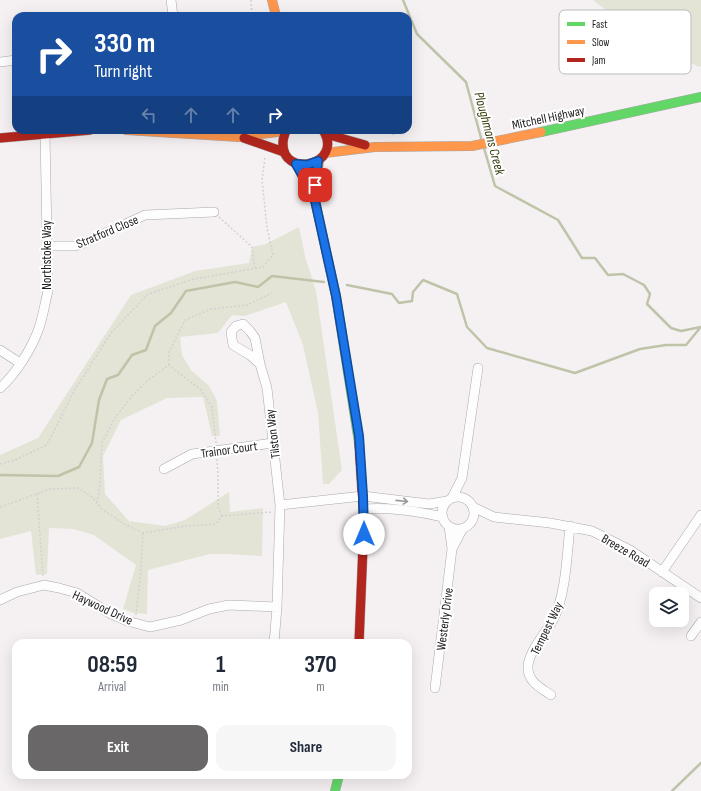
<!DOCTYPE html>
<html lang="en">
<head>
<meta charset="utf-8">
<style>
	:root { --surface:#fff; --page:#f6f6f7; --text:#1f2937; --muted:#747a83; --accent:#696768 }
	body { margin:0; font-family:"Sofia Sans Condensed",sans-serif; background:var(--page); color:var(--text); height:100vh; display:flex; flex-direction:column; font-size:15px; white-space:nowrap }
	* { box-sizing:border-box; margin:0 }
	p { font-size:13px; color:var(--muted) }
	.icon { flex:none; width:22px; height:22px; fill:none; stroke:currentColor; stroke-width:2; stroke-linecap:round; stroke-linejoin:round }
	.map { position:relative; flex:1; overflow:hidden }
	.details { position:absolute; left:12px; top:639px; width:400px; height:140px; display:flex; flex-direction:column; background:var(--surface); border-radius:12px; box-shadow:0 4px 16px #0002 }
	.details>* { flex:none }
	.top-card { position:absolute; left:12px; top:12px; width:400px; height:122px; border-radius:12px; box-shadow:0 4px 16px #0002; background:#1a4fa0; color:#fff; overflow:hidden }
	.tools { position:absolute; left:649px; top:587px; display:grid; gap:8px }
	.tools a { display:grid; place-items:center; width:40px; height:40px; border-radius:8px; background:var(--surface); box-shadow:0 4px 16px #0002; font-size:20px }
	.pin { position:absolute; display:grid; place-items:center; width:34px; height:34px; color:#fff; margin:-17px; border-radius:8px; box-shadow:0 2px 6px #0006 }
	.me { position:absolute; width:44px; margin:-22px; rotate:0deg; stroke-linejoin:round; filter:drop-shadow(0 0 3px #0008) }
	.turn { display:flex; align-items:center; gap:14px; height:84px; padding:0 16px; font-size:18px }
	.turn .icon { width:52px; height:52px; stroke-width:2.5 }
	.turn b { display:block; font-size:28px; line-height:34px }
	.lanes { display:flex; align-items:center; height:38px; padding:0 16px; background:#0003; justify-content:center; gap:20px; direction:ltr }
	.lanes .off { opacity:.35 }
	.eta { display:flex; justify-content:space-evenly; align-items:center; height:68px; text-align:center }
	.eta b { font-size:24px; font-weight:700; line-height:28px }
	.cta { display:flex; gap:8px; margin-top:auto; padding:8px 16px }
	.cta a { flex:1; height:46px; border-radius:12px; background:var(--accent); color:#fff; font-size:16px; font-weight:700; line-height:46px; text-align:center }
	.cta a+a { background:var(--page); color:var(--text) }
	.map>svg:first-child { display:block }
	.green { fill:#e3e4d6 }
	.lines { fill:none; stroke-linecap:round; stroke-linejoin:round }
	.stream { stroke:#bfc4a8; stroke-width:2.5 }
	.street-casing { stroke:#aba8aa; stroke-width:10 }
	.fast-casing { stroke:#aba8aa; stroke-width:10 }
	.slow-casing { stroke:#aba8aa; stroke-width:10 }
	.jam-casing { stroke:#aba8aa; stroke-width:10 }
	.path { stroke:#d2d1d2; stroke-width:1.5; stroke-dasharray:2 2; stroke-linecap:butt }
	.street { stroke:#fefdfd; stroke-width:9 }
	.fast { stroke:#63d668; stroke-width:9 }
	.slow { stroke:#ff974d; stroke-width:9 }
	.jam { stroke:#b3261e; stroke-width:9 }
	.oneway { stroke:#999898 }
	.route-casing { stroke:#114b97; stroke-width:10 }
	.route { stroke:#1a73e8; stroke-width:7 }
	.labels { text-anchor:middle; stroke-width:4; stroke-linejoin:round; paint-order:stroke }
	.street-label { font-size:13px; fill:#1e1c1d; stroke:#fff }
	.water-label { font-size:14px; font-style:italic; fill:#3a4010; stroke:#fff }
	.key { fill:#fff; stroke:#bcbbbb; stroke-width:1 }
	.key-label { font-size:11px; fill:#1e1c1d }
</style>
</head>
<body>
<div class="map">
<svg width="701" height="791" viewBox="0 0 701 791">
	<rect width="100%" height="100%" fill="#f5f1f3"/>
	<path class="green" d="M593,0h108v66l-2,1 -64,-34z
		M299,227l6,29 11,35 26,179 -13,14h-6l-5,-71 -15,-68 -17,-43 -41,14 -13,-1 -14,18 -38,4 2,18 9,15 18,16 8,15 3,35h-8l-9,-39 -36,1 -46,22 -18,36 2,38 24,27 36,5 20,-6 44,-28 1,20 33,-4 -1,48 -35,-2h-17l-62,16 -1,44 -13,-1 -11,-4 13,-44 -42,-30 -21,-6 -24,-1 -2,46 -11,1 -5,-44 -31,8v-84l38,-17 93,-143 64,-24 54,-8 3,-16 14,-3z"/>
	<g class="lines">
		<path class="stream" d="M403,0l14,34 49,48 15,56
			M484,148l11,38 63,34 24,38h13l13,17 15,-1 21,11 6,9 -3,10 24,24 10,3 20,-4
			M347,285l45,9 7,9 13,-2 1,-9 10,-12 34,14 10,33 20,21 88,25 65,-24 26,-4h20l14,-17
			M0,475l58,1 21,-9 13,-24 7,-43 8,-21 11,-4 14,-20 14,-5 9,-24 16,-13 15,-22 49,-9 23,5 14,-11 52,6
			M672,791l29,-28"/>
		<defs>
			<path id="street" d="M171,0l2,16
				M0,62l16,-2
				M47,246h28l9,-3 61,-28 69,-3
				M0,350l20,13
				M260,364l-10,-9 -17,-10 -2,-13 5,-6 7,-2 7,7 5,7 5,26 7,24 13,117 -3,102 -3,36
				M0,388c16,-14 32,-40 39,-60 4,-12 6,-25 9,-37l-3,-158
				M164,469l28,-15 81,-11
				M442 513a16 16 0 1 1 32 0a16 16 0 1 1-32 0Z
				M452,498l10,-20 16,-110
				M280,505l83,-9 66,8 18,-3
				M473,507l21,10 56,6 42,8 38,19 71,48
				M364,509c27,-2 52,2 79,8
				M452,549l11,-21
				M662,572l39,-57
				M0,600l17,-8 27,-7 15,3 18,5 34,21 16,7 23,6 31,-7 28,-11 20,-4 48,2
				M691,636l10,-14
				M435,688l17,-139 -3,-23
				M551,695c-10,-7 -23,-13 -23,-27 -1,-14 18,-36 25,-48 13,-25 14,-66 17,-94"/>
			<path id="fast" d="M541,132l160,-35
				M296,164l18,32 22,100 23,147
				M335,791l4,-16"/>
			<path id="slow" d="M272,0l4,16
				M126,130l113,7 46,-6
				M325,153l50,-6 97,-1 69,-14
				M314,196l5,-35"/>
			<path id="jam" d="M286,130c-1,4 -3,8 -3,12 -2,38 62,23 40,-12
				M326,134l39,11
				M0,138l90,-8
				M244,138l40,14
				M359,643l5,-121 -5,-79"/>
		</defs>
		<use href="#street" class="street-casing"/>
		<use href="#fast" class="fast-casing"/>
		<use href="#slow" class="slow-casing"/>
		<use href="#jam" class="jam-casing"/>
		<path class="path" d="M251,0l1,16
			M393,135l1,-5
			M219,217l33,30 3,21
			M169,365v-13l16,-32 26,-11 36,-4 25,-12
			M217,459l1,18v30l4,9
			M0,464l15,-4 32,-15 27,-54 37,-58 37,-39 46,-15 69,-12 10,-12 -6,-27 -5,-48 3,-23
			M37,494l6,83
			M97,503l3,-19 2,-41 12,-24 19,-24 14,-14 22,-16 32,25 11,17 4,36
			M0,507l50,-18 28,-1 14,9 10,12 22,15 19,9 43,-7 30,-2 6,-8 49,-4
			M136,615l5,-45 2,-37"/>
		<use href="#street" class="street"/>
		<use href="#fast" class="fast"/>
		<use href="#slow" class="slow"/>
		<use href="#jam" class="jam"/>
	</g>
	<defs><path id="oneway-shaft" d="M-6 0H5M1.5-3L5.5 0L1.5 3" fill="none" stroke-width="1.6" stroke-linecap="round" stroke-linejoin="round"/></defs>
	<use class="oneway" href="#oneway-shaft" transform="translate(402 501) rotate(6)"/>
	<g class="lines">
		<defs>
			<path id="route" d="M315,185l3,-24 -11,4 -11,-1 18,32 22,100 23,140 4,60 1,38"/>
		</defs>
		<use href="#route" class="route-casing"/>
		<use href="#route" class="route"/>
	</g>
	<g class="labels">
		<g class="street-label">
			<text transform="translate(548 117) rotate(-12)" y="5">Mitchell Highway</text>
			<text transform="translate(107 231) rotate(-23)" y="5">Stratford Close</text>
			<text transform="translate(46 255) rotate(-90)" y="5">Northstoke Way</text>
			<text transform="translate(272 434) rotate(-97)" y="5">Tilston Way</text>
			<text transform="translate(229 449) rotate(-8)" y="5">Trainor Court</text>
			<text transform="translate(626 550) rotate(30)" y="5">Breeze Road</text>
			<text transform="translate(103 607) rotate(25)" y="5">Haywood Drive</text>
			<text transform="translate(444 619) rotate(-83)" y="5">Westerly Drive</text>
			<text transform="translate(546 628) rotate(-64)" y="5">Tempest Way</text>
		</g>
		<g class="water-label">
			<text transform="translate(490 133) rotate(75)" y="5">Ploughmans Creek</text>
		</g>
	</g>
	<rect x="559" y="10" width="132" height="64" rx="6" class="key"/>
	<rect x="567" y="22" width="18" height="4" fill="#63d668"/>
	<rect x="567" y="40" width="18" height="4" fill="#ff974d"/>
	<rect x="567" y="58" width="18" height="4" fill="#b3261e"/>
	<g class="key-label">
		<text x="592" y="28">Fast</text>
		<text x="592" y="46">Slow</text>
		<text x="592" y="64">Jam</text>
	</g>
</svg>
<div class="tools">
<a><svg class="icon" aria-label="layers" viewBox="0 0 24 24"><path d="M12 4l9 5-9 5-9-5zM3 14l9 5 9-5"/></svg></a>
</div>
<div class="pin" style="left:315px;top:185px;background:#d93025"><svg class="icon" aria-label="arrive" viewBox="0 0 24 24"><path d="M6 21V4h12l-3 4 3 4H6"/></svg></div>
<svg class="me" style="left:364px;top:534px" viewBox="-20 -20 40 40"><circle r="19" fill="#fff"/><path d="M0-13L10 11 0 6-10 11z" fill="#1a73e8"/></svg>
<div class="top-card">
<div class="turn"><svg class="icon" aria-label="right" viewBox="0 0 24 24"><path d="M7 20v-9h11M14 6l5 5-5 5"/></svg><div><b>330 m</b>Turn right</div></div>
<div class="lanes"><svg class="icon off" aria-label="left" viewBox="0 0 24 24"><path d="M17 20v-9H6M10 6l-5 5 5 5"/></svg><svg class="icon off" aria-label="ahead" viewBox="0 0 24 24"><path d="M12 20V5M6 11l6-6 6 6"/></svg><svg class="icon off" aria-label="ahead" viewBox="0 0 24 24"><path d="M12 20V5M6 11l6-6 6 6"/></svg><svg class="icon" aria-label="right" viewBox="0 0 24 24"><path d="M7 20v-9h11M14 6l5 5-5 5"/></svg></div>
</div>
<section class="details">
<div class="eta">
<div><b>08:59</b><p>Arrival</p></div>
<div><b>1</b><p>min</p></div>
<div><b>370</b><p>m</p></div>
</div>
<div class="cta"><a>Exit</a><a>Share</a></div>
</section>
</div>
</body>
</html>
